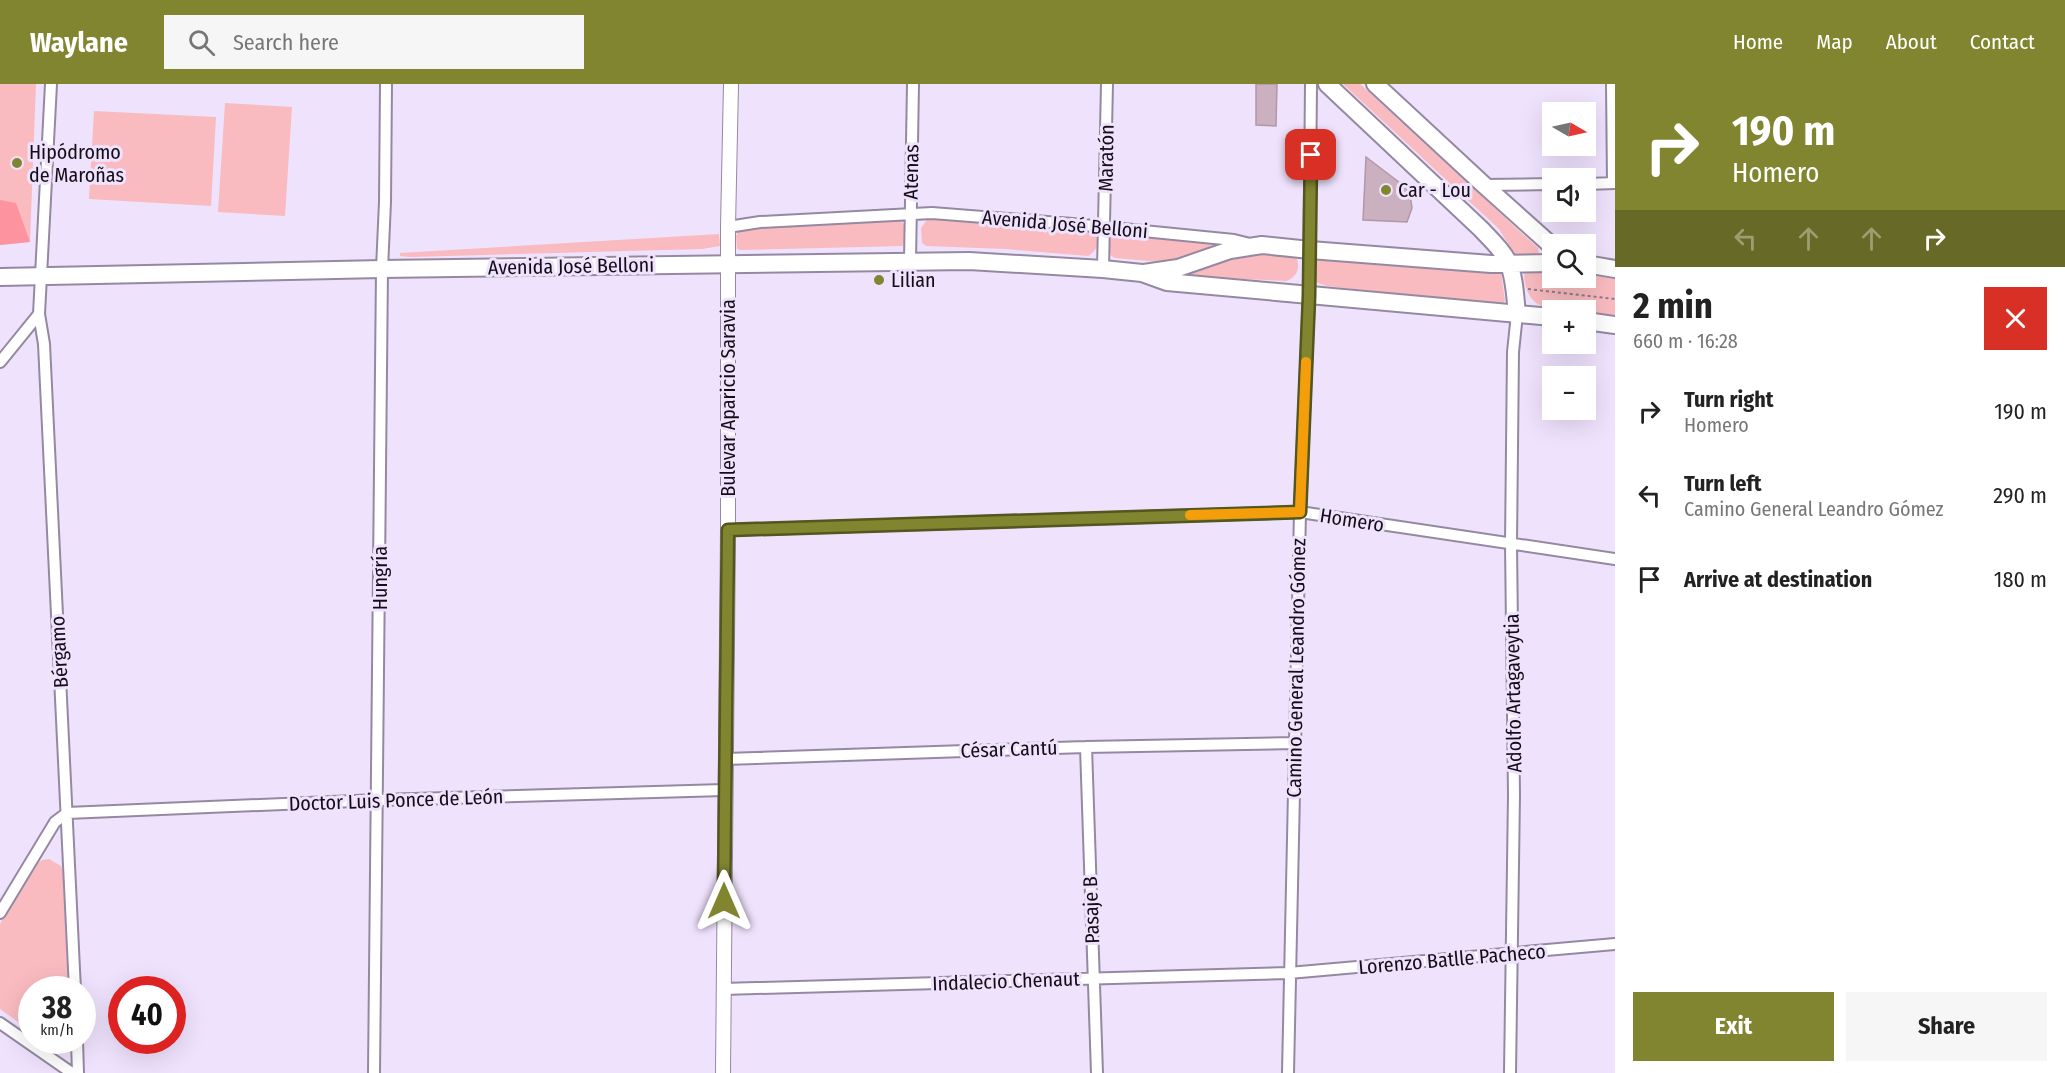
<!DOCTYPE html>
<html lang="en">
<head>
<meta charset="utf-8">
<style>
	:root { --surface:#fff; --page:#f6f6f6; --text:#222; --muted:#767676; --accent:#818530 }
	body { margin:0; font-family:"Fira Sans Condensed",sans-serif; background:var(--page); color:var(--text); height:100vh; display:flex; flex-direction:column; font-size:22px; white-space:nowrap }
	* { box-sizing:border-box; margin:0 }
	p { font-size:20px; color:var(--muted) }
	.icon { flex:none; width:33px; height:33px; fill:none; stroke:currentColor; stroke-width:2; stroke-linecap:round; stroke-linejoin:round }
	.map { position:relative; flex:1; overflow:hidden }
	.details { display:flex; flex-direction:column; background:var(--surface); width:450px }
	.details>* { flex:none }
	.hud { background:#818530; color:#fff; overflow:hidden }
	.needle { width:39px; rotate:99deg }
	.fabs { position:absolute; left:1542px; top:18px; display:grid; gap:12px }
	.fabs a { display:grid; place-items:center; width:54px; height:54px; border-radius:0px; background:var(--surface); box-shadow:0 6px 24px #0002; font-size:30px }
	.speed { position:absolute; left:18px; top:892px; display:flex; gap:12px; font-size:30px; font-weight:700; text-align:center }
	.speed>* { display:grid; place-content:center; width:78px; height:78px; border-radius:50%; background:var(--surface); box-shadow:0 6px 24px #0002; line-height:1 }
	.speed small { font-size:15px; font-weight:400 }
	.speed .limit { border:9px solid #d22; background:#fff; color:#111 }
	.pin { position:absolute; display:grid; place-items:center; width:51px; height:51px; color:#fff; margin:-26px; border-radius:12px; box-shadow:0 3px 9px #0006 }
	.me { position:absolute; width:66px; margin:-33px; rotate:0deg; stroke-linejoin:round; filter:drop-shadow(0 0 4px #0008) }
	.turn { display:flex; align-items:center; gap:21px; height:126px; padding:0 18px; font-size:27px }
	.turn .icon { width:78px; height:78px; stroke-width:2.5 }
	.turn b { display:block; font-size:42px; line-height:51px }
	.lanes { display:flex; align-items:center; height:57px; padding:0 18px; background:#0003; justify-content:center; gap:30px; direction:ltr }
	.lanes .off { opacity:.35 }
	.round { display:grid; place-items:center; flex:none; width:63px; height:63px; border-radius:0px; background:var(--page) }
	.head { display:flex; align-items:center; justify-content:space-between; height:102px; padding:0 18px }
	h1 { font-size:36px; font-weight:700; line-height:45px }
	.button { display:flex; gap:12px; margin-top:auto; padding:12px 18px }
	.button a { flex:1; height:69px; border-radius:0px; background:var(--accent); color:#fff; font-size:24px; font-weight:700; line-height:69px; text-align:center }
	.button a+a { background:var(--page); color:var(--text) }
	ul { padding:0; list-style:none }
	li { display:flex; align-items:center; gap:18px; height:84px; padding:0 18px }
	li div { flex:1 }
	li b { display:block; font-size:22px }
	li em { font-style:normal }
	header { display:flex; align-items:center; gap:36px; box-sizing:border-box; height:84px; padding:0 30px; background:var(--accent); color:#fff }
	header strong { font-size:28px }
	nav { display:flex; gap:33px; margin-inline-start:auto; font-size:21px }
	.search { width:420px; height:54px; background:var(--page); display:flex; align-items:center; gap:15px; box-sizing:border-box; padding:0 21px; border-radius:0px; color:var(--muted); font-size:22px }
	main { display:flex; flex:1; min-height:0 }
	.map>svg:first-child { display:block }
	.green { fill:#f9bbbf }
	.forest { fill:#fd939e }
	.building { fill:#cbb0c0; stroke:#b197a7; stroke-width:1.5 }
	.lines { fill:none; stroke-linecap:round; stroke-linejoin:round }
	.minor-casing { stroke:#9589a1; stroke-width:14 }
	.tertiary-casing { stroke:#9589a1; stroke-width:16 }
	.secondary-casing { stroke:#9589a1; stroke-width:20 }
	.path { stroke:#867d8f; stroke-width:2; stroke-dasharray:3 3; stroke-linecap:butt }
	.minor { stroke:#fff; stroke-width:10 }
	.tertiary { stroke:#fff; stroke-width:14 }
	.secondary { stroke:#fff; stroke-width:16 }
	.route-casing { stroke:#54561f; stroke-width:15 }
	.route { stroke:#818530; stroke-width:10 }
	.slow { stroke:#f59e0b; stroke-width:10 }
	.poi-dot { fill:#818530; stroke:#efe2fd; stroke-width:2 }
	.labels { text-anchor:middle; stroke-width:6; stroke-linejoin:round; paint-order:stroke }
	.poi-label { font-size:20px; fill:#120d16; stroke:#efe2fd; text-anchor:start }
	.street-label { font-size:20px; fill:#120d16; stroke:#efe2fd }
</style>
</head>
<body>
<header>
<strong>Waylane</strong>
<div class="search"><svg class="icon" aria-label="search" viewBox="0 0 24 24"><circle cx="10" cy="10" r="6"/><path d="M15 15l6 6"/></svg>Search here</div>
<nav><a>Home</a><a>Map</a><a>About</a><a>Contact</a></nav>
</header>
<main>
<div class="map">
<svg width="1615" height="989" viewBox="0 0 1615 989">
	<rect width="100%" height="100%" fill="#efe2fd"/>
	<path class="green" d="M0,0h36l-6,158 -30,3z
		M1343,0h17l178,164 1,7h-24l-16,-26z
		M225,19l67,4 -7,109 -67,-4z
		M94,27l122,6 -5,89 -122,-7z
		M891,135l7,1 6,4 2,15 -4,7 -161,4 -4,-1 -1,-13 2,-4 9,-3z
		M936,135l150,11 10,2c6,10 1,18 -8,24l-83,-7 -79,-3 -4,-3 -1,-15 6,-8z
		M1113,148l102,10 1,2 -44,19 -57,-5 -4,-2 -3,-8z
		M719,150l1,12 -18,3 -291,8 -11,-1v-3z
		M1256,164l40,9c5,11 1,20 -10,24l-131,-6 43,-4z
		M1321,173l176,12 4,3 4,29 -4,4 -174,-19 -9,-3c-6,-8 -6,-20 3,-26z
		M1552,184v10h34v-9l29,5v44l-29,-4v-4c-30,0 -59,4 -62,-34l2,-4z
		M49,775l12,7 2,5 5,119h-36l-1,41 -31,-22v-85l30,-55 12,-9z"/>
	<path class="forest" d="M0,116l16,3 14,39 -30,3z"/>
	<path class="building" d="M1256,0h21l-1,42 -20,-1z
		M1366,73l38,29 6,8 2,14 -5,14 -44,-2z"/>
	<g class="lines">
		<defs>
			<path id="minor" d="M51,0l-12,230 5,30 31,646
				M1612,0l1,99
				M1586,100l29,-1
				M1484,101l68,-1
				M728,143l32,-5 172,-9 141,11 161,16 16,4
				M910,177l3,-177
				M1103,185l4,-185
				M0,278l39,-48
				M728,446l572,-18 315,47
				M1086,663l11,326
				M725,675l361,-12 208,-4
				M0,829l55,-91 12,-9 311,-13 346,-10
				M723,905l566,-16 326,-29
				M0,939l72,50
				M77,957l1,32
				M374,989l8,-804 3,-67 1,-118
				M1288,989l12,-561 9,-216 2,-212
				M1510,989l4,-278 -3,-251 2,-192 4,-38"/>
			<path id="tertiary" d="M723,989l5,-543v-303l3,-143"/>
			<path id="secondary" d="M1327,0l154,145c9,10 22,21 27,33 7,16 7,35 9,52
				M1375,0l109,101 68,61
				M1586,180l29,5
				M1144,189l34,-5 52,-18 32,-5 48,5 181,14 61,-1
				M0,193l382,-8 587,-8 134,8 39,4 25,9 385,35
				M1586,237l29,4"/>
		</defs>
		<use href="#minor" class="minor-casing"/>
		<use href="#tertiary" class="tertiary-casing"/>
		<use href="#secondary" class="secondary-casing"/>
		<path class="path" d="M1528,205l87,10"/>
		<use href="#minor" class="minor"/>
		<use href="#tertiary" class="tertiary"/>
		<use href="#secondary" class="secondary"/>
	</g>
	<g class="lines">
		<defs>
			<path id="route" d="M724,817l4,-371 572,-18 9,-216 2,-141"/>
		</defs>
		<use href="#route" class="route-casing"/>
		<use href="#route" class="route"/>
		<path class="slow" d="M1190,431l110,-3 6,-150"/>
	</g>
	<g class="poi-dot">
		<circle cx="17" cy="79" r="6"/>
		<circle cx="1386" cy="106" r="6"/>
		<circle cx="879" cy="196" r="6"/>
	</g>
	<g class="labels">
		<g class="poi-label">
			<text x="29" y="75">Hipódromo<tspan x="29" dy="23">de Maroñas</tspan></text>
			<text x="1398" y="113">Car - Lou</text>
			<text x="891" y="203">Lilian</text>
		</g>
		<g class="street-label">
			<text transform="translate(1106 74) rotate(-89)" y="7">Maratón</text>
			<text transform="translate(911 88) rotate(-89)" y="7">Atenas</text>
			<text transform="translate(1065 140) rotate(5)" y="7">Avenida José Belloni</text>
			<text transform="translate(571 182) rotate(-1)" y="7">Avenida José Belloni</text>
			<text transform="translate(728 314) rotate(-90)" y="7">Bulevar Aparicio Saravia</text>
			<text transform="translate(1352 436) rotate(9)" y="7">Homero</text>
			<text transform="translate(380 494) rotate(-90)" y="7">Hungría</text>
			<text transform="translate(59 568) rotate(-93)" y="7">Bérgamo</text>
			<text transform="translate(1296 584) rotate(-89)" y="7">Camino General Leandro Gómez</text>
			<text transform="translate(1513 609) rotate(-91)" y="7">Adolfo Artagaveytia</text>
			<text transform="translate(1009 665) rotate(-2)" y="7">César Cantú</text>
			<text transform="translate(396 716) rotate(-2)" y="7">Doctor Luis Ponce de León</text>
			<text transform="translate(1091 826) rotate(-92)" y="7">Pasaje B</text>
			<text transform="translate(1452 875) rotate(-5)" y="7">Lorenzo Batlle Pacheco</text>
			<text transform="translate(1006 897) rotate(-2)" y="7">Indalecio Chenaut</text>
		</g>
	</g>
</svg>
<div class="fabs">
<a><svg class="needle" viewBox="-14 -14 28 28"><path d="M0-13l5 13h-10z" fill="#e53935"/><path d="M0 13l5-13h-10z" fill="#767676"/></svg></a>
<a><svg class="icon" aria-label="sound" viewBox="0 0 24 24"><path d="M4 9h4l5-4v14l-5-4H4zM17 9q2 3 0 6"/></svg></a>
<a><svg class="icon" aria-label="search" viewBox="0 0 24 24"><circle cx="10" cy="10" r="6"/><path d="M15 15l6 6"/></svg></a>
<a>+</a>
<a>−</a>
</div>
<div class="speed"><div>38<small>km/h</small></div><div class="limit">40</div></div>
<div class="pin" style="left:1311px;top:71px;background:#d93025"><svg class="icon" aria-label="arrive" viewBox="0 0 24 24"><path d="M6 21V4h12l-3 4 3 4H6"/></svg></div>
<svg class="me" style="left:724px;top:817px" viewBox="-20 -20 40 40"><path d="M0-17L14 15 0 8-14 15z" fill="#818530" stroke="#fff" stroke-width="4"/></svg>
</div>
<section class="details">
<div class="hud">
<div class="turn"><svg class="icon" aria-label="right" viewBox="0 0 24 24"><path d="M7 20v-9h11M14 6l5 5-5 5"/></svg><div><b>190 m</b>Homero</div></div>
<div class="lanes"><svg class="icon off" aria-label="left" viewBox="0 0 24 24"><path d="M17 20v-9H6M10 6l-5 5 5 5"/></svg><svg class="icon off" aria-label="ahead" viewBox="0 0 24 24"><path d="M12 20V5M6 11l6-6 6 6"/></svg><svg class="icon off" aria-label="ahead" viewBox="0 0 24 24"><path d="M12 20V5M6 11l6-6 6 6"/></svg><svg class="icon" aria-label="right" viewBox="0 0 24 24"><path d="M7 20v-9h11M14 6l5 5-5 5"/></svg></div>
</div>
<div class="head"><div><h1>2 min</h1><p>660 m · 16:28</p></div><a class="round" style="background:#d93025;color:#fff"><svg class="icon" aria-label="close" viewBox="0 0 24 24"><path d="M6 6l12 12M18 6L6 18"/></svg></a></div>
<ul>
<li><svg class="icon" aria-label="right" viewBox="0 0 24 24"><path d="M7 20v-9h11M14 6l5 5-5 5"/></svg><div><b>Turn right</b><p>Homero</p></div><em>190 m</em></li>
<li><svg class="icon" aria-label="left" viewBox="0 0 24 24"><path d="M17 20v-9H6M10 6l-5 5 5 5"/></svg><div><b>Turn left</b><p>Camino General Leandro Gómez</p></div><em>290 m</em></li>
<li><svg class="icon" aria-label="arrive" viewBox="0 0 24 24"><path d="M6 21V4h12l-3 4 3 4H6"/></svg><div><b>Arrive at destination</b></div><em>180 m</em></li>
</ul>
<div class="button"><a>Exit</a><a>Share</a></div>
</section>
</main>
</body>
</html>
